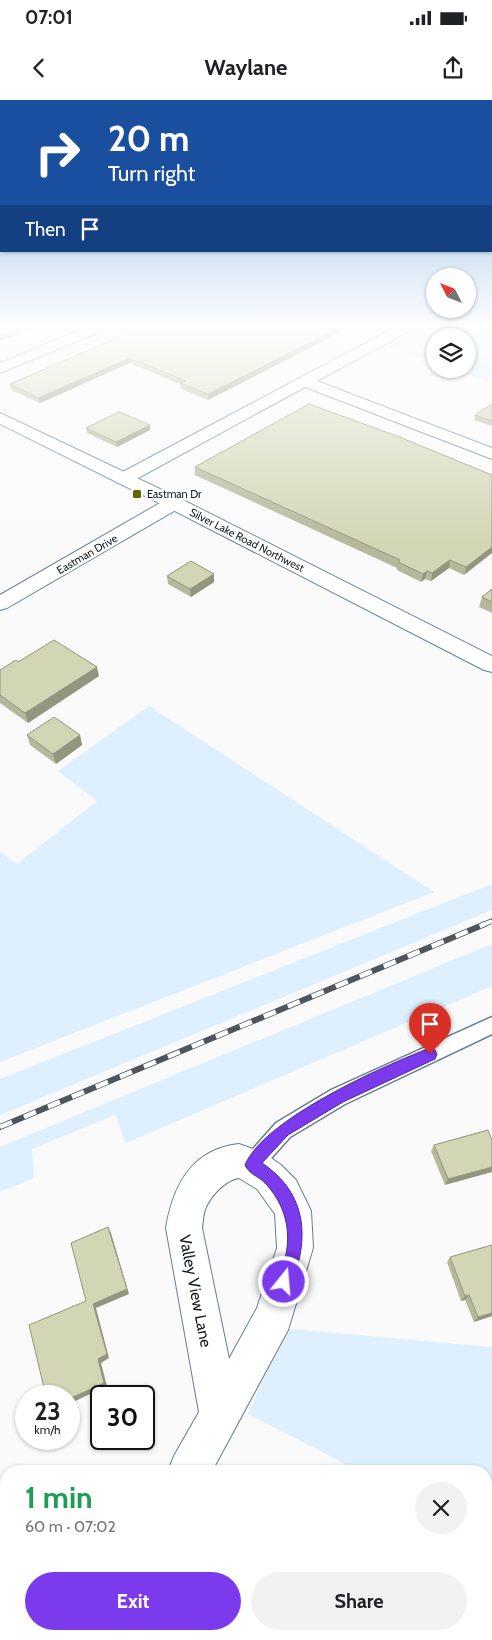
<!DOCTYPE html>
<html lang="en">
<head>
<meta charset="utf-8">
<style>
	:root { --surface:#fff; --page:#f2f2f2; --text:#202124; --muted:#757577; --accent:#7c3aed }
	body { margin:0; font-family:Cabin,sans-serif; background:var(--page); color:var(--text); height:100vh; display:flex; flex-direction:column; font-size:19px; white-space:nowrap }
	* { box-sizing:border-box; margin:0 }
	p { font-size:16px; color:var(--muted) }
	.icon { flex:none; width:28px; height:28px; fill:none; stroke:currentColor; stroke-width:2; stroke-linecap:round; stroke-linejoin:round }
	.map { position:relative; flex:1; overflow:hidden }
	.sheet { position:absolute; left:0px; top:1365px; width:492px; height:175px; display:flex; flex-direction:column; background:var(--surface); border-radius:20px 20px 0 0; box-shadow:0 1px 4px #0004 }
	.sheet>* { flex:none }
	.banner { position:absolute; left:0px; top:0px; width:492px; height:152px; box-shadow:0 1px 4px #0004; background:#1a4fa0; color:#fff; overflow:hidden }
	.needle { width:32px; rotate:312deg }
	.fabs { position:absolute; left:426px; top:168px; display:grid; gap:10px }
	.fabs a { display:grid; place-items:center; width:50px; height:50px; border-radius:50%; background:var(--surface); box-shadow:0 1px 4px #0004; font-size:25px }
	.speed { position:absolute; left:15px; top:1285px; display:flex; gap:10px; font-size:25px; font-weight:700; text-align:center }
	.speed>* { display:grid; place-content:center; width:65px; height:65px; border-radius:50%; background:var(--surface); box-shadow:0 1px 4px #0004; line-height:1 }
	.speed small { font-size:12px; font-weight:400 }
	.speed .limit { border:2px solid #111; border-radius:8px; background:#fff; color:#111 }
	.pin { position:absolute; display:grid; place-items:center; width:42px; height:42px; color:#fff; margin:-51px -21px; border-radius:50% 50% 50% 0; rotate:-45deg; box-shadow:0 0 5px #0007 }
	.pin .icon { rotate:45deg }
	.me { position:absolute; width:55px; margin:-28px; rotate:17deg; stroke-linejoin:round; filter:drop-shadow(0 0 4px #0008) }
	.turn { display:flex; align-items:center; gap:18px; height:105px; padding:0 25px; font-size:22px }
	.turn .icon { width:65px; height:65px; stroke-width:2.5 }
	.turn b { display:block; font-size:35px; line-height:42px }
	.then { display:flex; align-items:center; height:48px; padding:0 25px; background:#0003; gap:10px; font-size:19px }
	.round { display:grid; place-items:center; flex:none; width:52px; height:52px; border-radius:26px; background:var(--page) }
	.overview { display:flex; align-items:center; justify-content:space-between; height:85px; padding:0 25px }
	h1 { font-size:30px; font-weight:700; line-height:38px; color:#1e9e55 }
	.cta { display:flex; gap:10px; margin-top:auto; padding:10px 25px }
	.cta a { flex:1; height:58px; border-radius:30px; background:var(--accent); color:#fff; font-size:20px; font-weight:700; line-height:58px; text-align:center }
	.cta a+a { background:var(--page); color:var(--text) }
	.status { display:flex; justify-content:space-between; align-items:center; height:35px; padding:0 25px; background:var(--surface); direction:ltr }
	.status svg { height:14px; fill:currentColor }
	header { display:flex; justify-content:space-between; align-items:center; height:65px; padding:0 25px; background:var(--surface); font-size:22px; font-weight:700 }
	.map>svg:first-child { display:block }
	.green { fill:#deeffe }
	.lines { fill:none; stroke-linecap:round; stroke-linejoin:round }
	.service-casing { stroke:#647e94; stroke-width:3 }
	.minor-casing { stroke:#647e94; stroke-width:2 }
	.tertiary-casing { stroke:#647e94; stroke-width:2 }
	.secondary-casing { stroke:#647e94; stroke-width:2 }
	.service { fill:#fff; fill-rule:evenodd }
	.minor { fill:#fff; fill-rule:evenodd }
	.tertiary { fill:#fff; fill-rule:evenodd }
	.secondary { fill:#fff; fill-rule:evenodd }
	.rail-far1-casing { stroke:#4e555c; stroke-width:5.5 }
	.rail-casing { stroke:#4e555c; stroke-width:6 }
	.rail-far1 { stroke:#fff; stroke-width:4; stroke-dasharray:11; stroke-linecap:butt }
	.rail { stroke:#fff; stroke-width:4.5; stroke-dasharray:13; stroke-linecap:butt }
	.wall { fill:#b5b89b }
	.shaded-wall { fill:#93967e }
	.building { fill:#d2d6b4; stroke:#93967e }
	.route { fill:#7c3aed; stroke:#51269a }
	.poi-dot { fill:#626602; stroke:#fff; stroke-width:2 }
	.labels { text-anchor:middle; stroke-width:5; stroke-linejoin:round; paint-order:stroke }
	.far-poi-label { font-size:11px; fill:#111b24; stroke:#fff; text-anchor:start }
	.far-street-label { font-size:11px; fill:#111b24; stroke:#fff }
	.near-street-label { font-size:16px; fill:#111b24; stroke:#fff }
</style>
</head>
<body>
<div class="status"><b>07:01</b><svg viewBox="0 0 49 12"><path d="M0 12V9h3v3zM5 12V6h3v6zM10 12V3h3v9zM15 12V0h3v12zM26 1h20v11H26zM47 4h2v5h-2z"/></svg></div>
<header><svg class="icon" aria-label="back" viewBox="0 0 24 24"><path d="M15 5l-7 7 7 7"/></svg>Waylane<svg class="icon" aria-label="share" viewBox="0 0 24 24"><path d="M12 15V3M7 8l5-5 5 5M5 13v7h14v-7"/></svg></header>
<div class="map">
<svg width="492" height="1540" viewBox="0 0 492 1540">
	<rect width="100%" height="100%" fill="#fafafa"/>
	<path class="green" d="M417,228h75v54l-39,-13h15v-33h-33v27l-50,-17z
		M149,606l285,186 -434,170v-210l17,12 80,-63 -39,-30z
		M492,784v26l-492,205v-36z
		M492,844v42l-366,157 -11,-28 -83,34 2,29 -34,14v-45z
		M290,1229l202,18v193l-6,-3v-66h-127l-111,-57 20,-45z
		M492,1484v56h-15l2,-6h7v-24z"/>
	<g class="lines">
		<defs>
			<path id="service" d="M492,917v17l-147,70 -55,33 -31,35 -7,3 -7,-3 -3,-7 3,-7 31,-35 55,-33z"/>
			<path id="minor" d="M394,228h17l-2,3 -92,50 175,67v11l-187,-72 -176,96 -6,1 -6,-1 -3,-4 3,-4z
				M174,397l7,2 2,4 -2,4 -174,101 -7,2v-15l167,-96z
				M239,1044l25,9 17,12 15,15 15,31 2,37 -25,82 -76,141h-44l6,-15 25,-44 -33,-184c7,-43 26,-79 73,-84zM239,1078l18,11 18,25 2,34 -20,60 -28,51 -27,-131c1,-6 1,-15 4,-21 6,-12 19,-27 33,-29z
				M34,1534h51l-2,6h-51z"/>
			<path id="tertiary" d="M85,228h19l-2,3 -102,42v-10z"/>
			<path id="secondary" d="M0,313l181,86 311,157v16l-8,-2 -317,-163 -167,-83z"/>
		</defs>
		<use href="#service" class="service-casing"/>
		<use href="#minor" class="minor-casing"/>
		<use href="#tertiary" class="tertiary-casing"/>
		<use href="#secondary" class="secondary-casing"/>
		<use href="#service" class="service"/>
		<use href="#minor" class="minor"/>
		<use href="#tertiary" class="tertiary"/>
		<use href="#secondary" class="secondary"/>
		<defs>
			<path id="rail-far1" d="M482,825l10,-4"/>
			<path id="rail" d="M0,1027l485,-203"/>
		</defs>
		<use href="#rail-far1" class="rail-far1-casing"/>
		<use href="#rail" class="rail-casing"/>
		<use href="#rail-far1" class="rail-far1"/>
		<use href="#rail" class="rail"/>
	</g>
	<path class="wall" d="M140,228h209l-141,72 -27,-11 -1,-5 -50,-21 -90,40 -29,-13 -1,-6z
		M492,304v22l-18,-6 1,-5z
		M150,325v5l-33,17 -30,-14 -1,-5z
		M195,367l297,8 -28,100 -15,-7 -18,13 -6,-2 -4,3 -24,-12v-2l-202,-93z
		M214,474v8l-23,15 -23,-13 -1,-8z
		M492,489v24l-13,-6 3,-10z
		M18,562l81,14 -71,47 -28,-20v-33z
		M27,635h53l2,10 -26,19 -26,-19z
		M488,1030l-43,55 -14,-34 3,-6z
		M450,1157l42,59 -18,6 -9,-22 -4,1 -14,-39z
		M284,1534h134l-2,6h-134z"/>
	<path class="shaded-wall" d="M19,228h15l-34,13v-6z
		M339,228h10l-141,72v-6z
		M130,258v5l-90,40 -2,-5z
		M150,325v5l-33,17 -1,-5z
		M492,447v6l-28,22 2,-8z
		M450,460l-1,8 -18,13 1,-8z
		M427,471l-2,8 -4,3 2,-8z
		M214,474v8l-23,15 -1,-8z
		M97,567l2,9 -71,47 -3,-10z
		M80,635l2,10 -26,19 -3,-10z
		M492,1067v5l-47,13 3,-6z
		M108,1127l3,6 18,61 -33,14 13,50 -8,5 6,23 -38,18v-5l29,-40 -5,-55z
		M469,1195l-4,5 -4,1 4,-5z
		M492,1213v3l-18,6 4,-5z"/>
	<path class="building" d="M0,228h19l-19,7z
		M140,228h199l-131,66 -28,-11 6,-2 -56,-23 -92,40 -28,-14z
		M309,304l88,32 95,39v72l-26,20 -16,-7 -18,13 -5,-2 -4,3 -25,-12 2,-2 -205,-93z
		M492,304v17l-17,-6z
		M119,312l31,13 -34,17 -30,-14z
		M191,461l23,13 -24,15 -23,-13z
		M492,489v13l-10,-5z
		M54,540l43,27 -72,46 -25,-18v-25l16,-10 2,2z
		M54,617l26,18 -27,19 -26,-19z
		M488,1030l4,10v27l-44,12 -14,-34z
		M108,1127l19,62 -34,15 14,50 -9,5 6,24 -35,16v-3h-23l-17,-71 57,-24 -15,-58z
		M492,1145v68l-14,4 -9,-22 -4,1 -15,-39z
		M287,1534h131l-2,6h-132z"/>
	<linearGradient id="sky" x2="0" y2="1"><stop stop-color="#80b4e4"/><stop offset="0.51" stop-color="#fdfdfd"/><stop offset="1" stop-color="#fdfdfd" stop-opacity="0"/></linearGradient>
	<rect width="492" height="444" fill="url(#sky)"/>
	<path class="route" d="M430,948l5,2 2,4 -2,5 -92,43 -55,33 -26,28c46,31 48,77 28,124l-6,3 -5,-3 -3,-5c4,-11 10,-23 11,-34 3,-25 -5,-47 -22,-65 -7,-7 -16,-9 -20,-18 19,-46 138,-99 185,-117z"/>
	<rect class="poi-dot" x="132" y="389" width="10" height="10" rx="2.5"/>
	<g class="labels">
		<g class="far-poi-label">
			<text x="147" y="398">Eastman Dr</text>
		</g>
		<g class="far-street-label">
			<text transform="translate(247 440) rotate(27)" y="4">Silver Lake Road Northwest</text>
			<text transform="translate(87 454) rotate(-30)" y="4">Eastman Drive</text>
		</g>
		<g class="near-street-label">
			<text transform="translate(196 1191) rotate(79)" y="6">Valley View Lane</text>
		</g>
	</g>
</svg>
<div class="fabs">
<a><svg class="needle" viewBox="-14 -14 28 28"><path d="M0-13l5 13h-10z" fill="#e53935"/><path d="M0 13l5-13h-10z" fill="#757577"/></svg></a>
<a><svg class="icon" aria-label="layers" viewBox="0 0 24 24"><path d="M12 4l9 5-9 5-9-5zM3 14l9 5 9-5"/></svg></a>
</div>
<div class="speed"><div>23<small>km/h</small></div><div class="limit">30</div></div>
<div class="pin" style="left:430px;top:954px;background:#d93025"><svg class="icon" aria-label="arrive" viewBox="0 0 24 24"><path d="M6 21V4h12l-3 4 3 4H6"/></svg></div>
<svg class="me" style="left:284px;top:1182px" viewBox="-20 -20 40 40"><circle r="17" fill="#7c3aed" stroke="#fff" stroke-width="3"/><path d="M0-11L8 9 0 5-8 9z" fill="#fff"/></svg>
<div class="banner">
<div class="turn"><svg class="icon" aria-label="right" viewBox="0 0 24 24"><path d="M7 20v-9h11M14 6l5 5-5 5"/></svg><div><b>20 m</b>Turn right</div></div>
<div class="then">Then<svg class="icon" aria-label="arrive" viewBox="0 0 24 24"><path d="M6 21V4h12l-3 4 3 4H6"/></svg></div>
</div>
<section class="sheet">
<div class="overview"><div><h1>1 min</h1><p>60 m · 07:02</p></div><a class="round"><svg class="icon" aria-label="close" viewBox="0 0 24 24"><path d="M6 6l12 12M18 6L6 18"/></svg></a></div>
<div class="cta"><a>Exit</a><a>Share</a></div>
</section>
</div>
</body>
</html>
